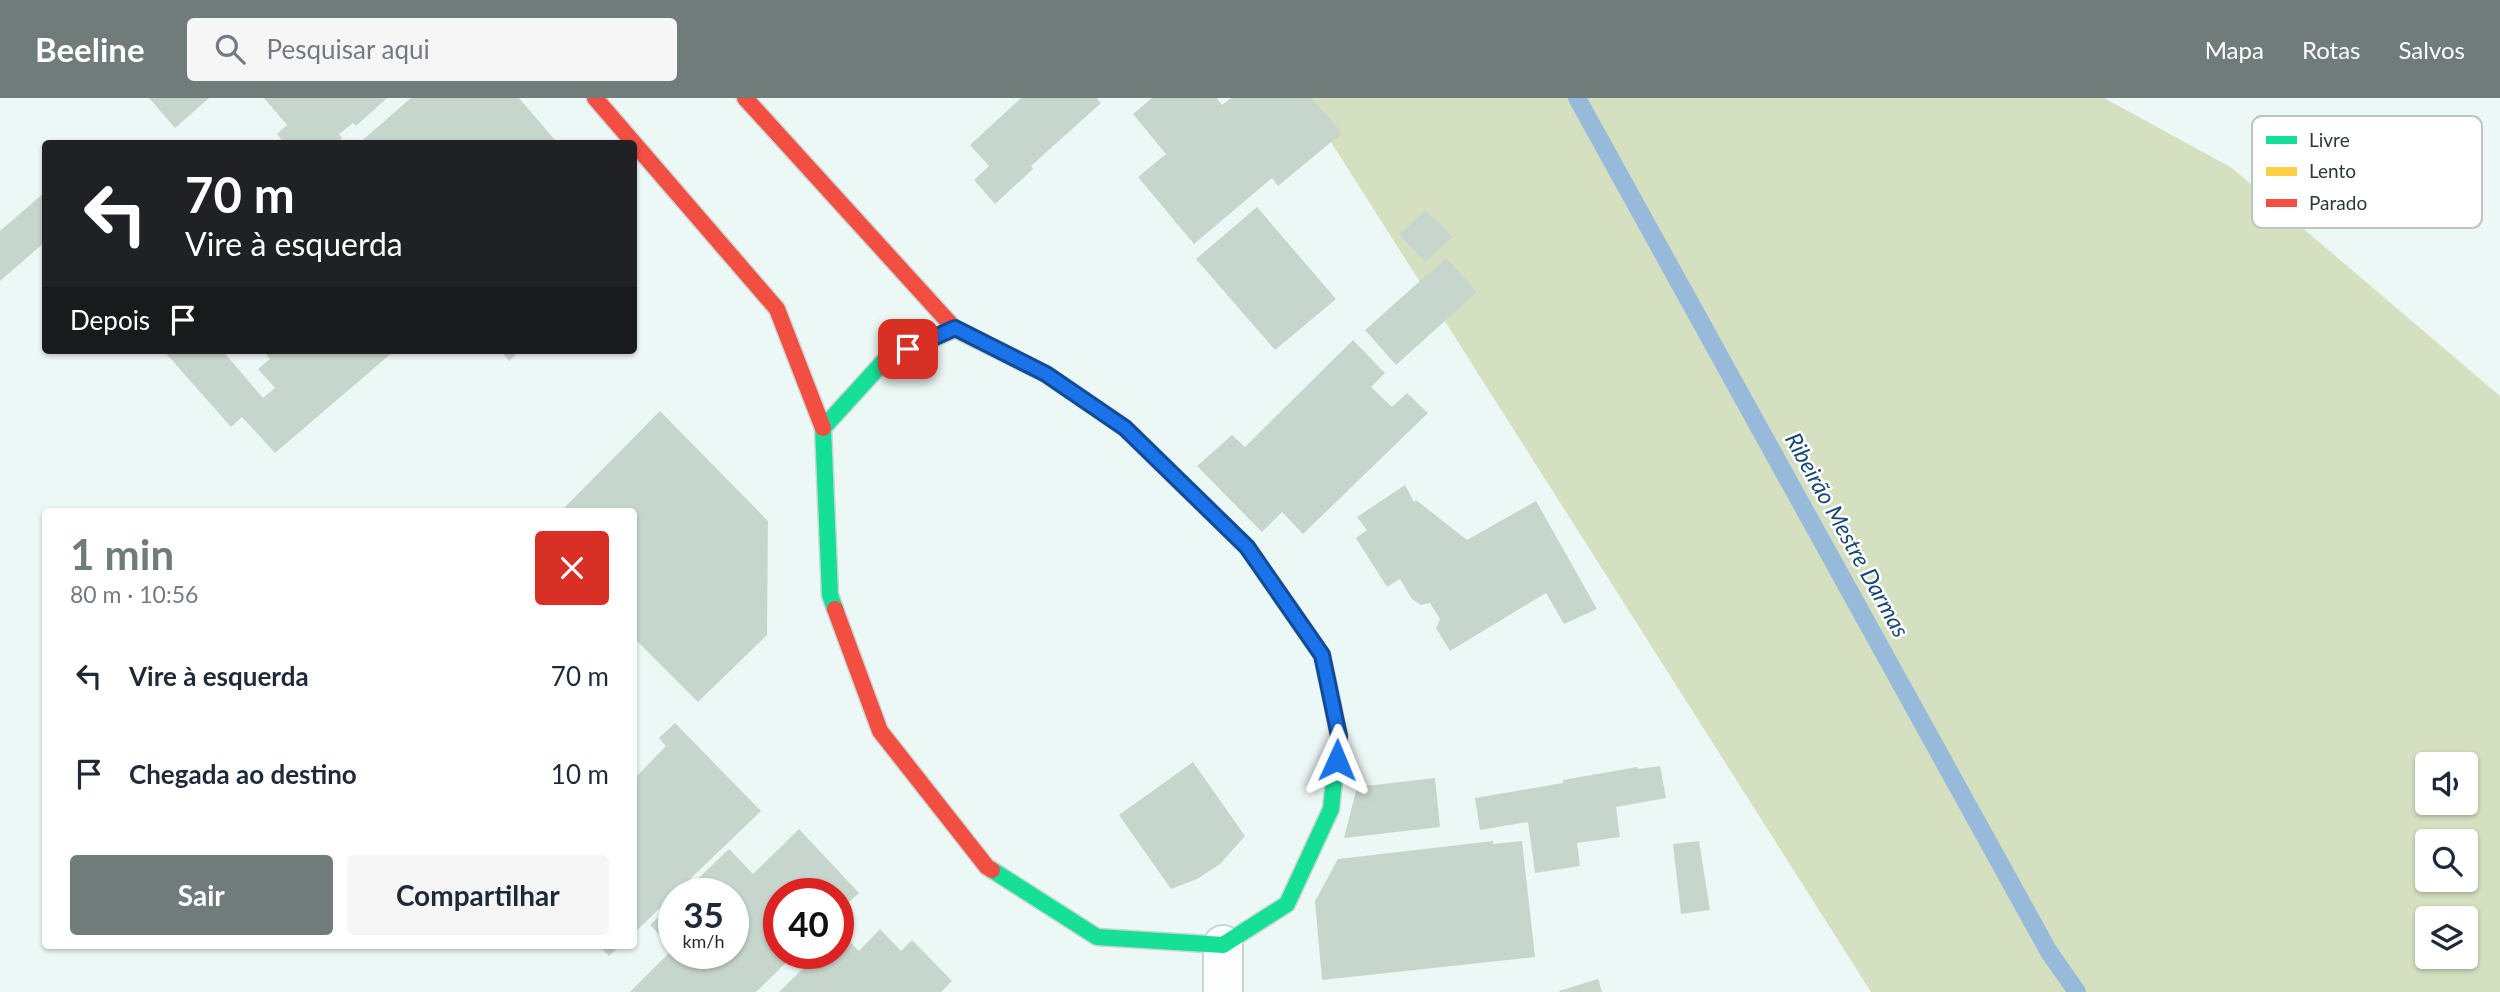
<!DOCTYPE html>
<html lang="pt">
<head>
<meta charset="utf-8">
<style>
	:root { --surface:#fff; --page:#f6f6f7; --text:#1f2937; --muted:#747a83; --accent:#6f7c7a }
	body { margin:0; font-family:Lato,sans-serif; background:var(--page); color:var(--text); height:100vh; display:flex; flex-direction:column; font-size:26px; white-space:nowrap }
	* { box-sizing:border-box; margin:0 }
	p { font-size:23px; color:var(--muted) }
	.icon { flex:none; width:38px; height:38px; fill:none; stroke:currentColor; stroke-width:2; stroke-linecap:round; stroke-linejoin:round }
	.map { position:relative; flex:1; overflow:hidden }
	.details { position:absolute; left:42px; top:410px; width:595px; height:441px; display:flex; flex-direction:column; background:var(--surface); border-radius:7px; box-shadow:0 2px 5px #0004 }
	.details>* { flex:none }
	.guide { position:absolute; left:42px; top:42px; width:595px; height:214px; border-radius:7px; box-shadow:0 2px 5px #0004; background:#202124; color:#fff; overflow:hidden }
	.buttons { position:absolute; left:2415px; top:654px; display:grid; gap:14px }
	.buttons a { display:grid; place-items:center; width:63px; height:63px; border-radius:7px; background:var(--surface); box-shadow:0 2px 5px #0004; font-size:35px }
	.speed { position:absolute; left:658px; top:780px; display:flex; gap:14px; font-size:35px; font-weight:700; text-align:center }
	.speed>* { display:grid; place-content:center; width:91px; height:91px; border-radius:50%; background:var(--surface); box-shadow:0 2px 5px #0004; line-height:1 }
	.speed small { font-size:18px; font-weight:400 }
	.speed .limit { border:10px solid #d22; background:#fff; color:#111 }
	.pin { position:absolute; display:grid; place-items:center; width:60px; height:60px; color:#fff; margin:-30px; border-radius:14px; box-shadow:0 4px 10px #0006 }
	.me { position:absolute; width:77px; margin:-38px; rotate:1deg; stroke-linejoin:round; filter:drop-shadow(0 0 5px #0008) }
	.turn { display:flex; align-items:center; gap:24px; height:147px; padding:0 28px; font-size:32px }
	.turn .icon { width:91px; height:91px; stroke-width:2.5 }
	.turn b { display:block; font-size:49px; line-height:60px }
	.then { display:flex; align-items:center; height:66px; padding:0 28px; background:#0003; gap:14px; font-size:26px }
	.round { display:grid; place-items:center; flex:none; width:74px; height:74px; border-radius:7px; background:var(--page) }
	.overview { display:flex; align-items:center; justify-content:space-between; height:119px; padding:0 28px }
	h1 { font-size:42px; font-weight:700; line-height:52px; color:var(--accent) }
	.button { display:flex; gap:14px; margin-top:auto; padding:14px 28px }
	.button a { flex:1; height:80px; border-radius:7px; background:var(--accent); color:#fff; font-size:28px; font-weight:700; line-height:80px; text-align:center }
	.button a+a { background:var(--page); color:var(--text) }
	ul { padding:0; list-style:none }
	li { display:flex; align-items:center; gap:21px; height:98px; padding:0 28px }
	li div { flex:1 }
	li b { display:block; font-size:26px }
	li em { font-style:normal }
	header { display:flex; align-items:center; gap:42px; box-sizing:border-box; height:98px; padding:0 35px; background:var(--accent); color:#fff }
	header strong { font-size:33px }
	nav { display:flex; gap:38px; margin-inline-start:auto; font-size:24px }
	.search { width:490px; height:63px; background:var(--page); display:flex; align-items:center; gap:18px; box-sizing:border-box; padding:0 24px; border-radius:7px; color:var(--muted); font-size:26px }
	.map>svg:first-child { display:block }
	.green { fill:#d5e0c0; fill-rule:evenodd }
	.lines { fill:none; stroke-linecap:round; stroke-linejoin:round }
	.stream { stroke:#97badb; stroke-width:18 }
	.building { fill:#c7d6cd }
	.street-casing { stroke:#c9d6d3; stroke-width:42 }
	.fast-casing { stroke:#c9d6d3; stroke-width:19 }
	.slow-casing { stroke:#c9d6d3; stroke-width:19 }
	.jam-casing { stroke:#c9d6d3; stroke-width:19 }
	.street { stroke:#fcfefe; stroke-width:38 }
	.fast { stroke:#16e098; stroke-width:16 }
	.slow { stroke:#ffcf43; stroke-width:16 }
	.jam { stroke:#f24e42; stroke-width:16 }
	.route-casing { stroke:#114b97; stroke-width:18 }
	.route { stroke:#1a73e8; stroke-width:12 }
	.labels { text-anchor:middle; stroke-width:5; stroke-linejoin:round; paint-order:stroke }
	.water-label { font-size:23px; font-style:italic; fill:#174876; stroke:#fff }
	.key { fill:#fff; stroke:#bfc4c3; stroke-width:2 }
	.key-label { font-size:19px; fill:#2b3a38 }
</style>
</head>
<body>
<header>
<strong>Beeline</strong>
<div class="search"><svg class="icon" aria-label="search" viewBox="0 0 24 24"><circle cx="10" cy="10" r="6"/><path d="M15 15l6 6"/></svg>Pesquisar aqui</div>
<nav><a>Mapa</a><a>Rotas</a><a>Salvos</a></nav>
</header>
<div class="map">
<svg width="2500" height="894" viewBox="0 0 2500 894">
	<rect width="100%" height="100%" fill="#ecf8f6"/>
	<path class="green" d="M1303,0h801l128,70 268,228v596h-629zM2427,667h39v38h-39zM2427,744h39v38h-39zM2427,821h39v38h-39z"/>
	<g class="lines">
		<path class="stream" d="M1577,0l472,854 28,40"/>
	</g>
	<path class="building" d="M149,0h60l-34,30z
		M264,0h123l-31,28 -3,-3 -14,11 3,4 -6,6h-51l-8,-10 10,-9z
		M411,0h108l37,43 -3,3h-195z
		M1021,0h76l4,5 -70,63 2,3 -38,35 -21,-24 15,-14 -19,-21z
		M1152,0h65l5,7 9,-7h81l30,35 -64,53 -6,-8 -78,66 -56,-67 28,-23 -33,-40z
		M46,93v50l-46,40v-50z
		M1257,109l79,92 -61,51 -79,-91z
		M1425,112l28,27 -28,25 -26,-27z
		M1446,160l31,34 -81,73 -31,-35z
		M1353,242l32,33 -14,14 21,20 15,-14 21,20 -125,121 -21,-22 -20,20 -65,-66 35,-31 13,12z
		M163,252h59l41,48 12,-10 -17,-19 12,-10 -8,-9 131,2 -118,101 -33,-36 -11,10z
		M500,252h21l-12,11z
		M660,313l108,110 -1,114 -69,67 -64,-64v-127h-73z
		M1405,387l9,17 2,-2 51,40 69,-39 61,108 -33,15 -18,-31 -96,58 -14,-23 4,-9 -10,-16 -9,2 -9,-6 -12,-20 -13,8 -31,-49 11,-8 -10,-13z
		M675,625l86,88 -127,122v-154l32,-33 -7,-8z
		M1193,664l52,74 -25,28 -23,15 -26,10 -52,-74z
		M1660,668l6,32 -50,9 4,30 -43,6 3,23 -45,7 -7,-51 -48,8 -5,-32 88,-15v-3l74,-13 1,2z
		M1435,680l5,49 -96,11 13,-51z
		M799,731l60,64 -21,19v-18h-59v60h16l-39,38h-126l43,-43 -23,-24 24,-23v52h59v-60h-51l47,-45 24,25z
		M1493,743v3l29,-3 13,116 -213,23 -7,-79 23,-42z
		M1699,743l11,69 -29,4 -8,-70z
		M880,831l21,22 11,-11 40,41 -11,11h-162l39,-38h20v-20l2,-2 19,19z
		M598,847h23l-12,11z
		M1598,881l4,13h-42l-1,-1z"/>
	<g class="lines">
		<defs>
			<path id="street" d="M1223,894v-47"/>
			<path id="fast" d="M835,511l-5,-14 -7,-167 62,-68 70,-31
				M992,772l105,67 126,8 64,-41 44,-95 8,-73 -12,-58"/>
			<path id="slow" d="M955,231l91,45 79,54 122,119 75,108 5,23"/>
			<path id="jam" d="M595,0l182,211 46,119
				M745,0l210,231
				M835,511l45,122 107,136 5,3"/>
		</defs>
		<use href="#street" class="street-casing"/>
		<use href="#fast" class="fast-casing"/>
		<use href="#slow" class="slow-casing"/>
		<use href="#jam" class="jam-casing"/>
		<use href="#street" class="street"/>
		<use href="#fast" class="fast"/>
		<use href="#slow" class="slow"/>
		<use href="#jam" class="jam"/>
	</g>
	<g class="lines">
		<defs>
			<path id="route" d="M908,251l47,-21 91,46 79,54 122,119 75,108 17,81 -2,24"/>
		</defs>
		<use href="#route" class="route-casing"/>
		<use href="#route" class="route"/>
	</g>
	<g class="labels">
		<g class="water-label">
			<text transform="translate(1847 437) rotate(61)" y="8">Ribeirão Mestre Darmas</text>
		</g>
	</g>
	<rect x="2252" y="18" width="230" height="112" rx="10" class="key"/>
	<rect x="2266" y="38" width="31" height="8" fill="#16e098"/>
	<rect x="2266" y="69" width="31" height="9" fill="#ffcf43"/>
	<rect x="2266" y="101" width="31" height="8" fill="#f24e42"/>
	<g class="key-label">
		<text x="2309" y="49">Livre</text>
		<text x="2309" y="80">Lento</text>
		<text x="2309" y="112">Parado</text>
	</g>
</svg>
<div class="buttons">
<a><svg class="icon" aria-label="sound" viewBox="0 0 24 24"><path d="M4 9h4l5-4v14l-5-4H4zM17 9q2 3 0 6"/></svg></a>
<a><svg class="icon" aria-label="search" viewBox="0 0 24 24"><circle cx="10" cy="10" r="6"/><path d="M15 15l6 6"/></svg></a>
<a><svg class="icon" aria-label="layers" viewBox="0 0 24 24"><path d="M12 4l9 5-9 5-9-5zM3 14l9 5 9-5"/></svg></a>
</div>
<div class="speed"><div>35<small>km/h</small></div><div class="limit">40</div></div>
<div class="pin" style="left:908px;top:251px;background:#d93025"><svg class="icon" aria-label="arrive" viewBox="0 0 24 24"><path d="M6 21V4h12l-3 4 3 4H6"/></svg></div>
<svg class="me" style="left:1337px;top:662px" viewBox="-20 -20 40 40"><path d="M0-17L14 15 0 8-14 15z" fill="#1a73e8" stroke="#fff" stroke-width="4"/></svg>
<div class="guide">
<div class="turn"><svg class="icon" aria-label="left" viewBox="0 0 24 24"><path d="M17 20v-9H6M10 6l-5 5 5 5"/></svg><div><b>70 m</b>Vire à esquerda</div></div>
<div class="then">Depois<svg class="icon" aria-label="arrive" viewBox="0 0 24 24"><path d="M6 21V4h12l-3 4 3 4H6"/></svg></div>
</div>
<section class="details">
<div class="overview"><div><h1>1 min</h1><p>80 m · 10:56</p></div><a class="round" style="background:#d93025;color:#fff"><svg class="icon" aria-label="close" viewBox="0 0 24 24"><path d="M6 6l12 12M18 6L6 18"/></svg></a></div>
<ul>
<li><svg class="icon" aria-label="left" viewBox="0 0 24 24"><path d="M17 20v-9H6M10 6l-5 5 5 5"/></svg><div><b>Vire à esquerda</b></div><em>70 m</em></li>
<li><svg class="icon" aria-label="arrive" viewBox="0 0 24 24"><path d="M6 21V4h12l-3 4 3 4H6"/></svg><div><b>Chegada ao destino</b></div><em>10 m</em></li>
</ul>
<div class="button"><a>Sair</a><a>Compartilhar</a></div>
</section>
</div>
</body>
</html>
